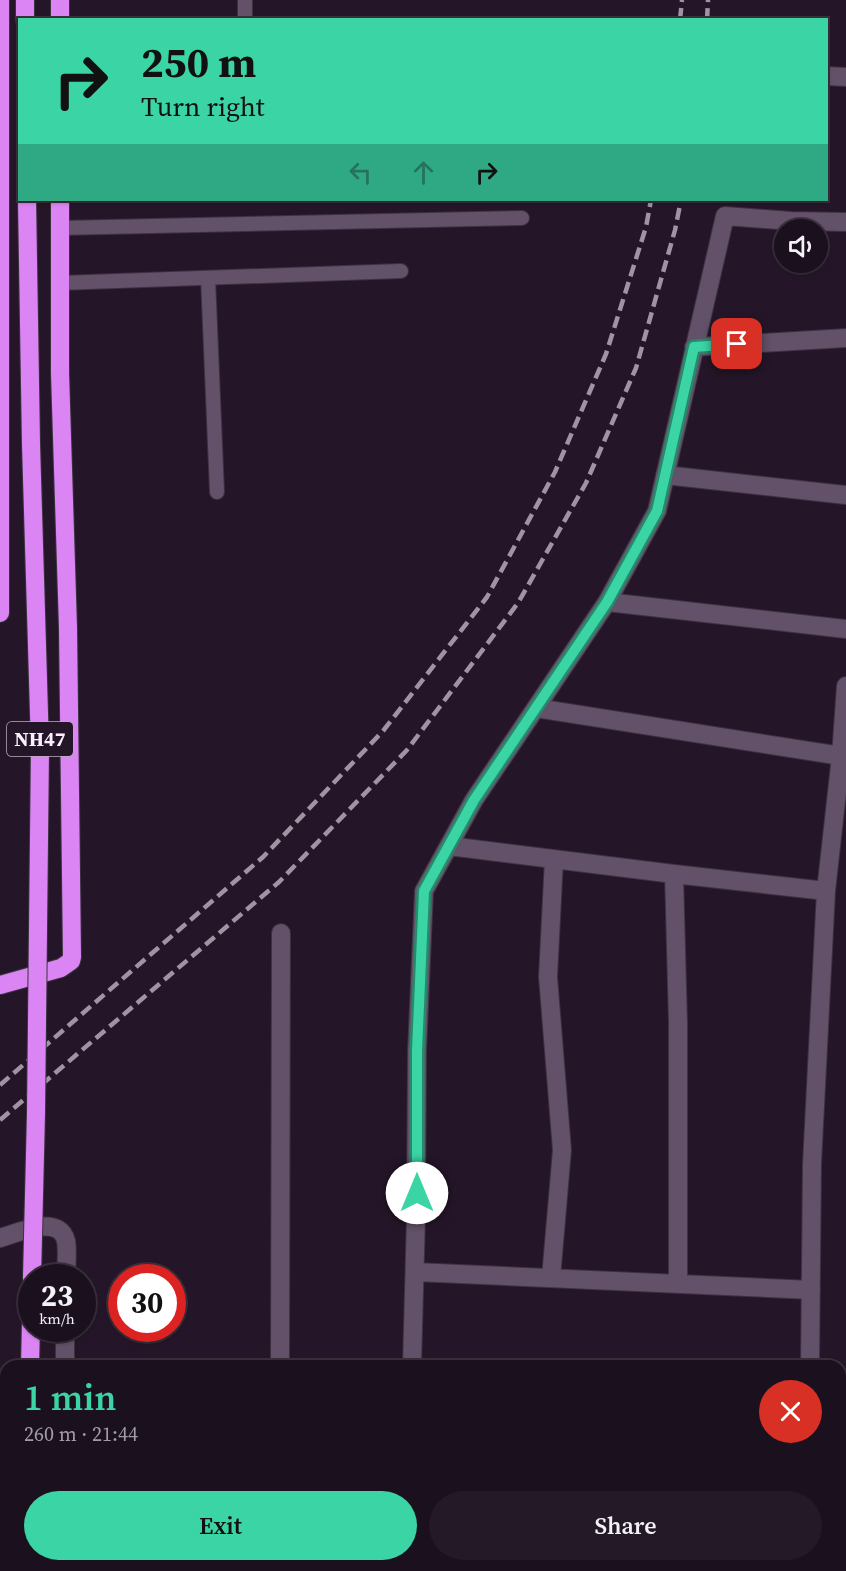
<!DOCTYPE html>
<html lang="en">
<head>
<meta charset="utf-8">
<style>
	:root { --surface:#1b101e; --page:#241927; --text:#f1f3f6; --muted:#a09da4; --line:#39303c; --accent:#3bd4a4 }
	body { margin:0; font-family:"Source Serif 4",serif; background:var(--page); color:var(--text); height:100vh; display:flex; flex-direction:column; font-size:22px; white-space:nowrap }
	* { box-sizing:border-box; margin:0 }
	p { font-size:20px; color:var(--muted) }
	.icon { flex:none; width:33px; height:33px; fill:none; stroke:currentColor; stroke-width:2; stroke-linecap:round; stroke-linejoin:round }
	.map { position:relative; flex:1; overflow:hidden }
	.drawer { position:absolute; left:0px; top:1360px; width:846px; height:212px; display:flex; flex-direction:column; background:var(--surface); border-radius:18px 18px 0 0; box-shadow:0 2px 4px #0004,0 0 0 2px var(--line) }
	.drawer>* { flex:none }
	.banner { position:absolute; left:18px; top:18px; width:810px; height:183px; border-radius:0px; box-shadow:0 2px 4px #0004,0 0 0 2px var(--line); background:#3bd4a4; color:#111; overflow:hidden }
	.controls { position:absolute; left:774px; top:219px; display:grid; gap:12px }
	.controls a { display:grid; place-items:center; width:54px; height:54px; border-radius:50%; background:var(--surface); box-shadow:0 2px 4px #0004,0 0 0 2px var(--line); font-size:30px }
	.speed { position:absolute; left:18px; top:1264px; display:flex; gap:12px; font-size:30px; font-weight:700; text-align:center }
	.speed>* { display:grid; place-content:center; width:78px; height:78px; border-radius:50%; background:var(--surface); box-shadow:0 2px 4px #0004,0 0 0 2px var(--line); line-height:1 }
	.speed small { font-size:15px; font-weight:400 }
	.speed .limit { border:9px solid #d22; background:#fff; color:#111 }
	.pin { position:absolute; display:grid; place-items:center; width:51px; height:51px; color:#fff; margin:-26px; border-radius:12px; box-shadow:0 3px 9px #0006 }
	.me { position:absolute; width:66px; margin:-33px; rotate:0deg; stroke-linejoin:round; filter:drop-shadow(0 0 4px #0008) }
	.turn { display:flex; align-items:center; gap:21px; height:126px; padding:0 24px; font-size:27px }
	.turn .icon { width:78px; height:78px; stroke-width:2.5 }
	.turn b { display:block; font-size:42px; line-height:51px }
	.lanes { display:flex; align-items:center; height:57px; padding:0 24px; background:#0003; justify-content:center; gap:30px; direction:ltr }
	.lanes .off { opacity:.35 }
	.round { display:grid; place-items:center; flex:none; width:63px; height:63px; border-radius:32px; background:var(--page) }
	.overview { display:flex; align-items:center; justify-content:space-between; height:102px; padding:0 24px }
	h1 { font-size:36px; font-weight:600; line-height:45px; color:var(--accent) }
	.primary-button { display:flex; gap:12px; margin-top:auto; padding:12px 24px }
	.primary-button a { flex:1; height:69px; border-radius:36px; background:var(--accent); color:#111; font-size:24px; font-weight:600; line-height:69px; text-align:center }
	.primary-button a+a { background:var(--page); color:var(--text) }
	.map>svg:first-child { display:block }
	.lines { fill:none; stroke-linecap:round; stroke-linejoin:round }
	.lane-casing { stroke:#3c3240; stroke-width:16 }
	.street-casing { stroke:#3c3240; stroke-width:20 }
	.secondary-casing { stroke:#3c3240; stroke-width:20 }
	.highway-casing { stroke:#3c3240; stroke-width:20 }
	.lane { stroke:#625168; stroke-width:14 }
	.street { stroke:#625168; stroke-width:18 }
	.secondary { stroke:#625168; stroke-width:18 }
	.highway { stroke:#da85f3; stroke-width:18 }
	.rail { stroke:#a094a3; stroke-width:4.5; stroke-dasharray:12 6; stroke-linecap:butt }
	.highway-bridge-casing { stroke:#3c3240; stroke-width:20; stroke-linecap:butt }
	.highway-bridge { stroke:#da85f3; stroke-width:18 }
	.route-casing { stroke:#268a6b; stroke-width:15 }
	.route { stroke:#3bd4a4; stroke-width:10 }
	.labels { text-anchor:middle; stroke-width:4.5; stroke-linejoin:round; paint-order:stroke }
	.shield { fill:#241628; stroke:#baafbd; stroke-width:1.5 }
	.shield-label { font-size:20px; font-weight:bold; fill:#faf0fd }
</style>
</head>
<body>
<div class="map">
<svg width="846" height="1571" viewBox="0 0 846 1571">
	<rect width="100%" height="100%" fill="#241628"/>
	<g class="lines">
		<defs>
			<path id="lane" d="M245,20v-20
				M60,228l462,-10
				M208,278l9,214
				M60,283l341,-12"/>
			<path id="street" d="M826,76l20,1
				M694,347l152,-9
				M665,475l181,20
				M607,602l239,27
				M536,708l305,48
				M449,846l225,28 152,17
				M674,874l4,149v261
				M415,1272l396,18
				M551,1278l11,-128 -14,-173 6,-118
				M280,1366l1,-433
				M412,1366l4,-150 1,-165 7,-160 50,-91 133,-198 50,-91 68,-295 66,5 55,1
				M810,1366l2,-202 14,-273 15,-135 5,-70
				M840,1415h6
				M556,1566v5
				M817,1566v5
				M276,1571v-5
				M409,1571v-5
				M701,1571v-5"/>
			<path id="secondary" d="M0,1238c18,-5 59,-25 66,3 2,11 0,25 0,37
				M65,1366v-37
				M61,1571v-5"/>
			<path id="highway" d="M25,0v20
				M60,20v-20
				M0,613v-613
				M0,985l61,-17 10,-7 1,-4 -4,-329 -8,-255v-173
				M30,1366l2,-86
				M26,1571v-5"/>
		</defs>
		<use href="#lane" class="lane-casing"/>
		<use href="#street" class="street-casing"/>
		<use href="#secondary" class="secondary-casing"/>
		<use href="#highway" class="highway-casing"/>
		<use href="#lane" class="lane"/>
		<use href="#street" class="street"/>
		<use href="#secondary" class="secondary"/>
		<use href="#highway" class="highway"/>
		<path class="rail" d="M680,20l2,-20
			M707,20l1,-20
			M0,1085l263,-228 120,-126 104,-134 68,-125 51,-118 40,-127 5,-27
			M0,1120l279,-238 128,-132 111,-147 68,-120 50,-115 39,-138 6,-30"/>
		<defs>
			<path id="highway-bridge" d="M27,200l4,244 9,303 -4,366 -4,165"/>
		</defs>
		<use href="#highway-bridge" class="highway-bridge-casing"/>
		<use href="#highway-bridge" class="highway-bridge"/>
	</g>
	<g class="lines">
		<defs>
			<path id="route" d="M417,1193v-142l7,-160 50,-91 133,-198 50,-91 37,-164 43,-3"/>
		</defs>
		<use href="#route" class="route-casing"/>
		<use href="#route" class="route"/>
	</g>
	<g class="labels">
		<rect class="shield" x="7" y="722" width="66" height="34" rx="4.5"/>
		<g class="shield-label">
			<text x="40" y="746">NH47</text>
		</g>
	</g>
</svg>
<div class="controls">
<a><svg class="icon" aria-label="sound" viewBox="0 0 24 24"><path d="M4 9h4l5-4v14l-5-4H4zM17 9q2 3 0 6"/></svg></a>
</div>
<div class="speed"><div>23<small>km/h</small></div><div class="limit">30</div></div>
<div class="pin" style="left:737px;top:344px;background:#d93025"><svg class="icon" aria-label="arrive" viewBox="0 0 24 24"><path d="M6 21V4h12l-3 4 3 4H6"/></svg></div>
<svg class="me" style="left:417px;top:1193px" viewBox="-20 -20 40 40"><circle r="19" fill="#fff"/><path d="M0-13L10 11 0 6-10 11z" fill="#3bd4a4"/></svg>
<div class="banner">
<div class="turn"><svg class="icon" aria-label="right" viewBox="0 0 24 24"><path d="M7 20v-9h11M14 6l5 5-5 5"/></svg><div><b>250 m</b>Turn right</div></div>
<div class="lanes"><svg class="icon off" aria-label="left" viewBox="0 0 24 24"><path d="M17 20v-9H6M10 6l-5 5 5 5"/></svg><svg class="icon off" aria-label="ahead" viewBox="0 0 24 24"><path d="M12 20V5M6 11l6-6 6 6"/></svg><svg class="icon" aria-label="right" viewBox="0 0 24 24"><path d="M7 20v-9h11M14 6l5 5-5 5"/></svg></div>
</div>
<section class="drawer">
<div class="overview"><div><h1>1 min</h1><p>260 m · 21:44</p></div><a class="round" style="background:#d93025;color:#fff"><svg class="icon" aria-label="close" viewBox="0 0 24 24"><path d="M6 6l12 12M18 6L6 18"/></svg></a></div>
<div class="primary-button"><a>Exit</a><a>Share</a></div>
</section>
</div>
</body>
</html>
